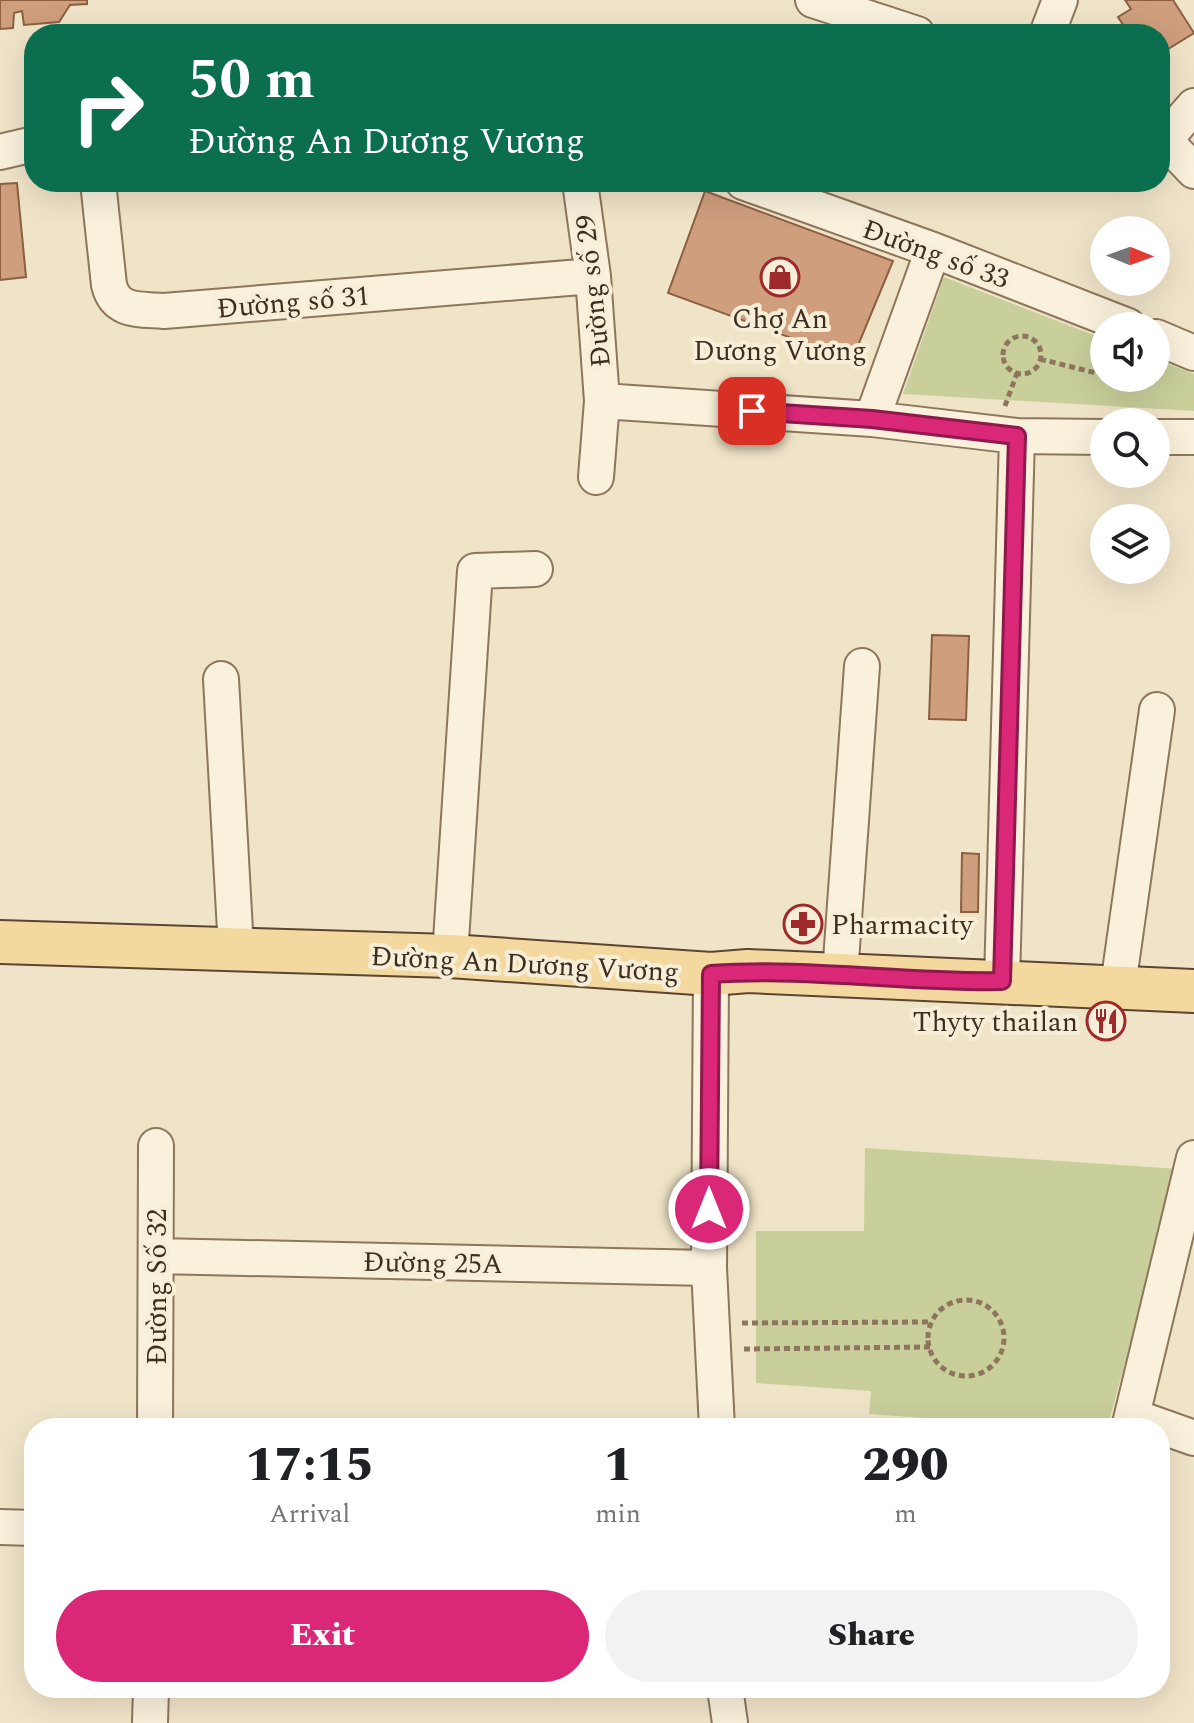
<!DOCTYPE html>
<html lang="en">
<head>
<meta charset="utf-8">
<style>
	:root { --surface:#fff; --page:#f2f2f2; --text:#202124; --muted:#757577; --accent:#db2777 }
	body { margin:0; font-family:Spectral,serif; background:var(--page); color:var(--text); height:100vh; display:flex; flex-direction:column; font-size:30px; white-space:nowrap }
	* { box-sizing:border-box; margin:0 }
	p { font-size:26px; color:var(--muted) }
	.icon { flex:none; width:44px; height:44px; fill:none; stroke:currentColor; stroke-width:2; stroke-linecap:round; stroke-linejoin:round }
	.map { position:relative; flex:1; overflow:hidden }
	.drawer { position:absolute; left:24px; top:1418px; width:1146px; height:280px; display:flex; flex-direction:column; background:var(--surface); border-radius:32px; box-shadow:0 8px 32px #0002 }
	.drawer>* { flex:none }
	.guide { position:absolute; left:24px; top:24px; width:1146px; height:168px; border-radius:32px; box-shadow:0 8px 32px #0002; background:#0b6e4f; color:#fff; overflow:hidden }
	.needle { width:52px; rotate:91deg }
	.buttons { position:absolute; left:1090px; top:216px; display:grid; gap:16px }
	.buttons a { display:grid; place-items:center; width:80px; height:80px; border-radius:50%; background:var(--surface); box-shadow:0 8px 32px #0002; font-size:40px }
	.pin { position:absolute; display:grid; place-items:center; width:68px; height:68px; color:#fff; margin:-34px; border-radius:16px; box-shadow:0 4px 12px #0006 }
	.me { position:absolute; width:88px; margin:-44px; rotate:0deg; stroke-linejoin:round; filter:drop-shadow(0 0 6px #0008) }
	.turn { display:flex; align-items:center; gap:28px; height:168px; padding:0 32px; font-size:36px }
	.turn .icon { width:104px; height:104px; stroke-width:2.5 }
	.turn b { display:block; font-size:56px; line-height:68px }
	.eta { display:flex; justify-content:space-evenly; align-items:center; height:136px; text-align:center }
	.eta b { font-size:48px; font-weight:800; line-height:56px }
	.cta { display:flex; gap:16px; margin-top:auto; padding:16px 32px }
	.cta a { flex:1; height:92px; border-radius:48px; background:var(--accent); color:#fff; font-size:32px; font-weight:800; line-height:92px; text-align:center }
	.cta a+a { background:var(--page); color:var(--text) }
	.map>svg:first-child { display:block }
	.green { fill:#c9cf9b }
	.building { fill:#cf9f7d; stroke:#8d5f41; stroke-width:2 }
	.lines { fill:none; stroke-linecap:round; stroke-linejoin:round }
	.minor-casing { stroke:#8d765c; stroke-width:38 }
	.major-casing { stroke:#5b4430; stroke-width:46 }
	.path { stroke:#8d765c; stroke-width:5; stroke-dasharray:6 4; stroke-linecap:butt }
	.minor { stroke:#faf1dc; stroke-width:34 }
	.major { stroke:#f3d9a0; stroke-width:42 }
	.route-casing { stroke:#8e194d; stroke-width:20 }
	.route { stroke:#db2777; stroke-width:14 }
	.labels { text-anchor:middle; stroke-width:8; stroke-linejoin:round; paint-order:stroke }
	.street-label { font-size:28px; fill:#3d2e20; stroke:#f7eed8 }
	.poi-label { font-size:28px; fill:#3d2e20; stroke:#f7eed8 }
</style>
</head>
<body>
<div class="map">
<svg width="1194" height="1723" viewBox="0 0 1194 1723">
	<rect width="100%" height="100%" fill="#f0e4c8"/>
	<path class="green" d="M944,277l160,62v39h52v-19l38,15v37l-291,-17z
		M865,1148l314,21 -72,259h-45l-193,-14 2,-23 -115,-8v-152h108z"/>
	<path class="building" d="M0,0h87v4l-17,1 -11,17 -35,3 -2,-14 -8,2 -1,15 -13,1z
		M1125,0h48l21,33 -34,21v-20h-31l-11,-17 13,-8z
		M17,183l9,94 -26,3v-96z
		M705,191l188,70 -41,99 -184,-67z
		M932,635l37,1 -3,84 -37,-1z
		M962,853l17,1 -1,58h-17z"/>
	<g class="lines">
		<defs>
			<path id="minor" d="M813,0l104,34
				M1047,34l13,-34
				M1194,106l-27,31 7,13 20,21
				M0,152l34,-8
				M98,182l11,103c7,28 31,24 55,26l429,-35
				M580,182l13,94 9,125 270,18 145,17 87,1
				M743,182l190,68 195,76
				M1156,337l38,16
				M872,419l61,-169
				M1156,437h38
				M596,477l6,-76
				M221,679l15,270
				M450,956l25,-385 60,-2
				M711,974l-2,294 8,160
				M840,975l22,-309
				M1002,981l15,-545
				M1118,986l39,-276
				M157,1256l552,12
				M1132,1416l62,22
				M155,1428l1,-282
				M1129,1428l65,-270
				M0,1527l34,1
				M725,1688l5,35
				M150,1723l1,-35"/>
			<path id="major" d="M0,942l450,14 261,18 37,-3 446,20"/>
		</defs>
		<use href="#minor" class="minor-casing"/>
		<use href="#major" class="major-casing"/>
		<path class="path" d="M1003 355a19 19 0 1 1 38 0a19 19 0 1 1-38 0Z
			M1040,359l64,16
			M1005,406l12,-33
			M928 1338a38 38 0 1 1 76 0a38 38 0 1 1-76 0Z
			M742,1323l188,-1
			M744,1349l186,-2"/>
		<use href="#minor" class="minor"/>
		<use href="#major" class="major"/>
	</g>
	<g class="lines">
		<defs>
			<path id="route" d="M709,1209l2,-235c97,-7 194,9 291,7l15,-545 -145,-17 -120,-8"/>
		</defs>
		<use href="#route" class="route-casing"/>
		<use href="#route" class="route"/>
	</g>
	<defs>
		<symbol id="shop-ring" viewBox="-11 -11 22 22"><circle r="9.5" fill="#f7eed8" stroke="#9e2a2b" stroke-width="1.5"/><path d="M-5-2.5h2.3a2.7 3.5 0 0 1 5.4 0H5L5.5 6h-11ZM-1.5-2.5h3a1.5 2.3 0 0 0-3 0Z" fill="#9e2a2b"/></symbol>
		<symbol id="pharmacy-ring" viewBox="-11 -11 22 22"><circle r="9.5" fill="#f7eed8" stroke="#9e2a2b" stroke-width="1.5"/><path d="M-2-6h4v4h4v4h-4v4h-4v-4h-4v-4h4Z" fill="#9e2a2b"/></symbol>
		<symbol id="restaurant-ring" viewBox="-11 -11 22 22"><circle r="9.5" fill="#f7eed8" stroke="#9e2a2b" stroke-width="1.5"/><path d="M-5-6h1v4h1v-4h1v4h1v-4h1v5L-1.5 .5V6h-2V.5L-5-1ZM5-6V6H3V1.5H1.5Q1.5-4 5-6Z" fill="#9e2a2b"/></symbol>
	</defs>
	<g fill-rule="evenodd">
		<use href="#shop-ring" x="758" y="255" width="44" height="44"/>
		<use href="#pharmacy-ring" x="781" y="902" width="44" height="44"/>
		<use href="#restaurant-ring" x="1084" y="999" width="44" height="44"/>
	</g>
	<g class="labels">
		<g class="street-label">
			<text transform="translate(936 253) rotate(20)" y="10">Đường số 33</text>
			<text transform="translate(592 291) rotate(-96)" y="10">Đường số 29</text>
			<text transform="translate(293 301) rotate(-5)" y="10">Đường số 31</text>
			<text transform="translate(525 963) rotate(3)" y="10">Đường An Dương Vương</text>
			<text transform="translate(433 1262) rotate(1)" y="10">Đường 25A</text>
			<text transform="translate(156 1287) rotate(-90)" y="10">Đường Số 32</text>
		</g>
		<g class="poi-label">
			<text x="780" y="328">Chợ An<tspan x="780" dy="32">Dương Vương</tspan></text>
			<text x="831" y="934" text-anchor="start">Pharmacity</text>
			<text x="1078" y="1031" text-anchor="end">Thyty thailan</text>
		</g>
	</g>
</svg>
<div class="buttons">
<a><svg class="needle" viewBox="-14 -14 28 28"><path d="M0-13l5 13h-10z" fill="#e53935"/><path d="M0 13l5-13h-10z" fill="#757577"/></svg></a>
<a><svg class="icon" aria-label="sound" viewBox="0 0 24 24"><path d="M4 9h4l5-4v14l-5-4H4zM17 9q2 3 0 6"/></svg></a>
<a><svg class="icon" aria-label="search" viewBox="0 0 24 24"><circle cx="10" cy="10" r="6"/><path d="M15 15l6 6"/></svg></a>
<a><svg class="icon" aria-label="layers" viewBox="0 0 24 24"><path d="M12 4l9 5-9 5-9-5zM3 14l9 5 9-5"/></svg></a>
</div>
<div class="pin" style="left:752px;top:411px;background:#d93025"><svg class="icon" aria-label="arrive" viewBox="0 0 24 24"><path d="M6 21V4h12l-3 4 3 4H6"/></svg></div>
<svg class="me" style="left:709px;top:1209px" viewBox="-20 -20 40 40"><circle r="17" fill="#db2777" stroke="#fff" stroke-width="3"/><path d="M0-11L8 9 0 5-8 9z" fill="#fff"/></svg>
<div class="guide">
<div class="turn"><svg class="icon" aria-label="right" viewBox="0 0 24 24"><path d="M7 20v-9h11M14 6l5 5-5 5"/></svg><div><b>50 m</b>Đường An Dương Vương</div></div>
</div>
<section class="drawer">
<div class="eta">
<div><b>17:15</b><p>Arrival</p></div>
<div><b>1</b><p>min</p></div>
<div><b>290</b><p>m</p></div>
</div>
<div class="cta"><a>Exit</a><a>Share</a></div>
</section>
</div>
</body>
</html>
